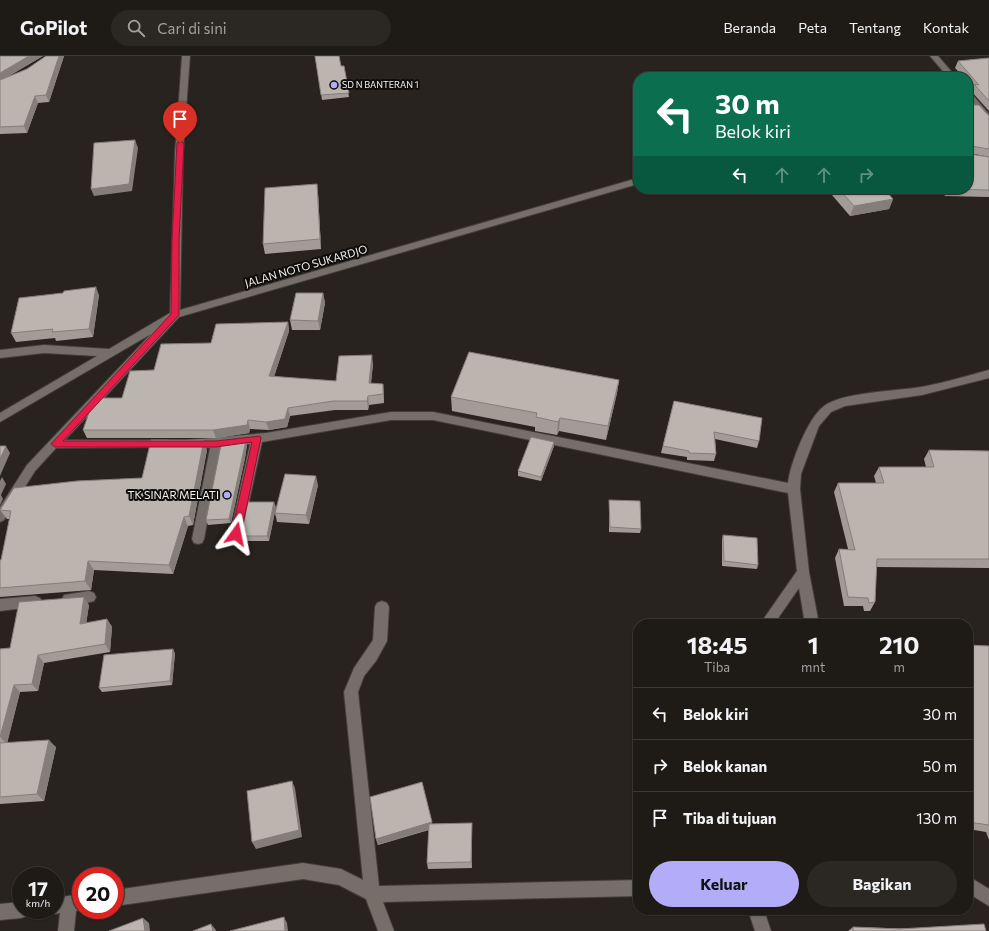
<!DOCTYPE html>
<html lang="id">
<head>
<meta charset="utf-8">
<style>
	:root { --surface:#1e1a16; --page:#2b2723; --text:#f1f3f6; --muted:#a1a1a1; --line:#3c3835; --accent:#b3adf9 }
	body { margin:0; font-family:Commissioner,sans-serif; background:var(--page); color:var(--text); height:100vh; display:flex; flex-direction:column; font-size:15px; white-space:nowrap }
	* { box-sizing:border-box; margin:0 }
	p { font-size:13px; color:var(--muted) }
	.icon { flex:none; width:22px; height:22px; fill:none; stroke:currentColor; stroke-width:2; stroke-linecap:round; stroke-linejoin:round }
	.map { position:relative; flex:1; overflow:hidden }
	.sheet { position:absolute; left:633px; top:563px; width:340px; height:296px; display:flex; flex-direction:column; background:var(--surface); border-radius:16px; box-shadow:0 1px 3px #0004,0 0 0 1px var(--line) }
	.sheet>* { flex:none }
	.top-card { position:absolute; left:633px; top:16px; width:340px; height:122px; border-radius:16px; box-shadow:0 1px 3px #0004,0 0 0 1px var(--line); background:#0b6e4f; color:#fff; overflow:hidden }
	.speed { position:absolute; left:12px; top:811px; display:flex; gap:8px; font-size:20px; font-weight:700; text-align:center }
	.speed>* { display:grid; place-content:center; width:52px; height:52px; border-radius:50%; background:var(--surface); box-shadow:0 1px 3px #0004,0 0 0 1px var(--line); line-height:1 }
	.speed small { font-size:10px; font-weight:400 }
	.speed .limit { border:6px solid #d22; background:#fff; color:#111 }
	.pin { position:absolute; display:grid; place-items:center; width:34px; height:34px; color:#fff; margin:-41px -17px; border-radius:50% 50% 50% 0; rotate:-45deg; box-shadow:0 0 4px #0007 }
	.pin .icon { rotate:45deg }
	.me { position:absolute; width:44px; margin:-22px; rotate:12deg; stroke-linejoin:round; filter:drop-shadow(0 0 3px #0008) }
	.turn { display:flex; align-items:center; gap:14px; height:84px; padding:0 16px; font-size:18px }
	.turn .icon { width:52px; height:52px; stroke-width:2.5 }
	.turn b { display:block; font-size:28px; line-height:34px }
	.lanes { display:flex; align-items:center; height:38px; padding:0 16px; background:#0003; justify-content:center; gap:20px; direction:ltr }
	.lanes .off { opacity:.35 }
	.eta { display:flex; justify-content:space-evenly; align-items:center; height:68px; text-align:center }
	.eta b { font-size:24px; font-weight:700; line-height:28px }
	.action { display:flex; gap:8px; margin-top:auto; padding:8px 16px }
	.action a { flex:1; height:46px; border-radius:24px; background:var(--accent); color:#111; font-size:16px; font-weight:700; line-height:46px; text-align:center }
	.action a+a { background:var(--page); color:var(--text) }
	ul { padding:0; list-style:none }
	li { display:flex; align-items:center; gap:12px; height:52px; padding:0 16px; border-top:1px solid var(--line) }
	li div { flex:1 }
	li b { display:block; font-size:15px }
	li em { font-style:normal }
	header { display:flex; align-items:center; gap:24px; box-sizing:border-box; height:56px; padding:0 20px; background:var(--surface); border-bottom:1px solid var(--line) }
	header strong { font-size:19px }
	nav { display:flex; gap:22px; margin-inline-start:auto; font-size:14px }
	.search { width:280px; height:36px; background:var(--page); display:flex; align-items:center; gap:10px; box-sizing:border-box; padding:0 14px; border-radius:22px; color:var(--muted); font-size:15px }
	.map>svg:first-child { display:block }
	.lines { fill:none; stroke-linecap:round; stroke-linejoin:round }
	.minor-casing { stroke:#433e3b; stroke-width:2 }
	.minor { fill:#756e69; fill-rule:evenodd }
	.wall { fill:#a29b96 }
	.shaded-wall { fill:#847e7a }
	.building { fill:#bcb4ae; stroke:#847e7a }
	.route { fill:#e11d48; stroke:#92132f }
	.poi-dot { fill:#b3adf9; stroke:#0f0d0b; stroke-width:1.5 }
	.labels { text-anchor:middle; stroke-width:4; stroke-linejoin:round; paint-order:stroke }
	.far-poi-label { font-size:9px; fill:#f5f1ee; stroke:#0f0d0b; text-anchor:start }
	.street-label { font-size:11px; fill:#f5f1ee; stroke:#0f0d0b }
	.poi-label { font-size:11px; fill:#f5f1ee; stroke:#0f0d0b; text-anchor:end }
</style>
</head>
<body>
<header>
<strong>GoPilot</strong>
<div class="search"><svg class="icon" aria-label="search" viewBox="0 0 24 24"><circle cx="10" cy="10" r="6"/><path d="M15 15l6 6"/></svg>Cari di sini</div>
<nav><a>Beranda</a><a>Peta</a><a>Tentang</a><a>Kontak</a></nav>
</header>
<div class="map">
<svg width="989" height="875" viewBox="0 0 989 875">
	<rect width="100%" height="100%" fill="#28231e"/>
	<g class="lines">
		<defs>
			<path id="minor" d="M182,0h8l-7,97 -3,157 458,-132v6l-459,133 -114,123h101l4,1 2,3 -2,3 -114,1 -21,23 -31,49 -4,2v-15l27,-42 124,-131 -151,88v-9l97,-57 -53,-3 -44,5v-8l44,-5 65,4 61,-36 5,-160z
				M930,0h8l18,21h-8z
				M968,37h3l18,21v7h-3l-18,-21z
				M989,314v8l-67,17 -77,11 -14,6 -12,14 -18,48 -1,15 9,83 10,52h-14l-6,-36 -25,36h-14l37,-53 -9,-78 -355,-73h-42l-129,22 -20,92 -2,4 -4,1 -4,-1 -2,-4 20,-90 -29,3 -17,92 -2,4 -4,1 -4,-1 -2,-4 18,-91 -24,-1 -2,-3 2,-3 4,-1 76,-7 125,-21h42l355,71c2,-19 20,-65 35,-76 17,-15 74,-16 98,-20 23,-4 45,-11 68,-17z
				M89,535l5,2 2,4 -2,4c-9,3 -21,5 -30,2l-2,-4 2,-4z
				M35,540l5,2 2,4 -2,4 -40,5v-12z
				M382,545l5,2 2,4 -2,34 -11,20 -12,15 -6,16 21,194 259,-6v16l-255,6 11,29h-16l-12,-32 -27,-14 -36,-6 -188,27v-16l188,-27 38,6 22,11 -19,-188 10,-24 19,-28 2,-33 2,-4z
				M968,820l21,13v17l-21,-13z
				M81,838v16l-5,1 -2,20h-16l2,-18 -5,1 -6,-4h6v-12z
				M21,846v8h8l-2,6 -6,2 -21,2v-16z
				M748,854h16l7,21h-16z"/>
		</defs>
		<use href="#minor" class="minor-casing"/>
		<use href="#minor" class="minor"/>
	</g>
	<path class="wall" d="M0,0h43l-39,23 23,-10 19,-13h18l-15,46 -11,1 -11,30 -27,1z
		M315,0l26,10h3l5,31 -27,3z
		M989,2v53l-18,-20 2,-3 -5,-6v-5h-4l-9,-9 3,-7z
		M968,49l21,10v42l-19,-4v1l19,3v40l-44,-1 -4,-7h27z
		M834,133h50l9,10 -4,10 -39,7 -18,-21z
		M318,137l3,56 -56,5 -2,-10z
		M323,237l2,10 -5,27h-28l-2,-10z
		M99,239l-6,42 -37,4 -1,-3 -39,4 -5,-9z
		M288,266l1,9 -15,46 62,4 37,-17 -2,19 13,9v11l-15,2 -1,5h-33l-45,6 -3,11 -18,3 -19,-1 -1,4 -33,5h-129l-4,-8 39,-32 32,-28 57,-27z
		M619,324l-2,13 -11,47 -47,-9 -2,4 -22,-4v-4l-83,-16 -1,-14z
		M674,345l85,40 -2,7 -42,-9 1,15 -2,7 -27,-1v-3l-26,-4z
		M246,384l1,5 -2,13 -14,65 -23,2 -2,-5z
		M554,386v4l-13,35 -23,-5v-5z
		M207,394l-14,75 -5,1 -15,48 -79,-4 -3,20 -91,7v-37h1l9,-41h-3l-7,-9 142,-32z
		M929,394l60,1v117l-113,-1 -1,35 -5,9h-6l-1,-5h-19l-9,-48 4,-9h9l-14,-57 4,-9h38l-2,-7 5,-9h47l-2,-8z
		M318,429l-9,39 -32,-2 -2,-9z
		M609,444l32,29 -1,4 -31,-1z
		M276,451l-7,34h-29l-1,-5 3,-6z
		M723,479l35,30 -1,4 -35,-3v-27z
		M89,549l-3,18 21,-4 5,8 -2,25 -66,11 -6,28 -18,1 -13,51 49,4 -12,54 -44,3v-155l10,-1z
		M968,589l21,1v194l-3,-8 -18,-3z
		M175,597l-3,32 -70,7 -3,-4z
		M472,767v45l-44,1 -1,-6 2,-33 -51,15 -2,-6 57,-15z
		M853,871l133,4h-138z"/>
	<path class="shaded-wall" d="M29,0h14l-43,25v-8z
		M59,0h5l-15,46 -3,-7z
		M35,40l3,7 -11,30 -3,-7z
		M135,84l3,8 -6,43 -38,5 -3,-7z
		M317,128l1,9 3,56 -1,-10z
		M893,143l-4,10 -39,7 4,-10z
		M96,231l3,8 -6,42 -4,-8z
		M323,237l2,10 -5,27 -2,-9z
		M288,266l1,9 -18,54 -2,-9z
		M372,299l1,9 -3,27 -1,-8z
		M619,324l-2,13 -11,47 2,-14z
		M383,328l1,8v11l-1,-9z
		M368,340l1,9 -1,5 -1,-9z
		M288,352l2,8 -3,11 -18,3 -3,-8z
		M560,362l-1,13 -2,4 1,-13z
		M248,364l2,9 -1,4 -33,5 -3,-8z
		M204,384l3,10 -14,75 -4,-9z
		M246,384l1,5 -2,13 -14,65 -2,-4z
		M554,386v4l-13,35v-4z
		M6,390l4,7 -10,23v-17z
		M316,420l2,9 -9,39 -3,-9z
		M2,421l4,7 -5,11 2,4 -3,6v-24z
		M274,446l2,5 -7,34 -2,-5z
		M184,461l4,9 -15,48 -4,-9z
		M88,505l6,9 -3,20 -6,-9z
		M84,541l5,8 -4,27 -5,-8z
		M107,563l5,8 -2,25 -5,-8z
		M173,593l2,4 -3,32 -2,-4z
		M38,599l6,8 -6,28 -6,-7z
		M14,629l6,7 -13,52 -7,-7z
		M49,684l7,7 -12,54 -7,-7z
		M292,725l3,7 7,49 -46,12 -4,-7z
		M432,766l1,6 -55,17 -2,-6z
		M472,767v45l-1,-6z
		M284,861l3,6 1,8h-3z
		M143,862l6,5 1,8h-5z
		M211,868l5,6v1h-3z"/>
	<path class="building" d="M0,0h29l-29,17z
		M46,0h13l-13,39 -11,1 -11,30 -24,1v-47l27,-11z
		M315,0h24l2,10h3l5,27 -28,2z
		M989,2v43l-15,-17 5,1 -21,-24z
		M968,49h11l9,10h1v34l-18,-3 -1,1v7l19,3v33l-42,-1h21z
		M135,84l-6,44 -38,5 3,-46z
		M317,128l3,55 -57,5 2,-56z
		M839,133h45l9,10 -39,7z
		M96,231l-7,42 -37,3 1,-3 -42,4 8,-35 44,-5 1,-2z
		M296,237h27l-5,28 -28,-1z
		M288,266l-19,54 67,5 3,-25 33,-1 -3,28 14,1v10l-15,2 -1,5h-34l-45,7 -3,11 -19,3 -18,-2 -1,5 -34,5h-130l11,-32h28l8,-27 24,-1 7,-26 50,-1 5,-19z
		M469,296l150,28 -11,46 -48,-8 -2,4 -22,-5 1,-4 -86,-16z
		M674,345l88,17 -3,23 -45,-9 2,22 -27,-1v-2l-26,-5z
		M531,381l23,5 -13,35 -23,-6z
		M151,384h53l-15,76 -5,1 -15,48 -81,-4 -3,20 -85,7v-28h1l10,-49 -11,-1 14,-22 63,-7 65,-3z
		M246,384l-17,79 -23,1 15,-75z
		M0,390h6l-6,13z
		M929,394l60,1v108h-112l-2,43 -6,1 -1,-5 -20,-1 -9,-48 16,1 -17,-67h46l-5,-16h55z
		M285,418l31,2 -10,39 -31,-2z
		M609,444l31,1 1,28 -31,-2z
		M248,446h26l-7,34h-28l3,-6z
		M723,479l34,3 1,27 -34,-4z
		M84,541l-4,27 27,-5 -2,25 -67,11 -6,29 -18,1 -14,52v-88l10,-1 9,-46z
		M968,589l21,1v179l-21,-3z
		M173,593l-3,32 -71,7 5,-33z
		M49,684l-12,54 -37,3v-54z
		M292,725l7,49 -47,12 -5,-51z
		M422,726l10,40 -56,17 -6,-42z
		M472,767l-1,39 -44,1 2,-39z
		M284,861l1,14h-55z
		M143,862l2,13h-36z
		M211,868l2,7h-20z
		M984,868l2,7h-133v-4l46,2z"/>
	<path class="route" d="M180,85l4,2 -5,97v75l-116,126h153l44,-5 1,2 -20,96 -5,4 -5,-4 21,-92 -36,5h-161l-4,-3 120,-130 1,-74 5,-97z"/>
	<g class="poi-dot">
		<circle cx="334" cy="29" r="4"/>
		<circle cx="227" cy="439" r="4"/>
	</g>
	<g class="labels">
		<g class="far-poi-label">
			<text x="342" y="32">SD N BANTERAN 1</text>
		</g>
		<g class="street-label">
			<text transform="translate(306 210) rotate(-16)" y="4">JALAN NOTO SUKARDJO</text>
		</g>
		<g class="poi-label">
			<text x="219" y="443">TK SINAR MELATI</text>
		</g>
	</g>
</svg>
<div class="speed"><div>17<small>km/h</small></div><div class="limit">20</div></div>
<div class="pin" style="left:180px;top:87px;background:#d93025"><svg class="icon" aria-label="arrive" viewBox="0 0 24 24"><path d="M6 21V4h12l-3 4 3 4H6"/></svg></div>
<svg class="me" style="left:236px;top:478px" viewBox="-20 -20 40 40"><path d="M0-17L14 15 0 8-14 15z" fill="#e11d48" stroke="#fff" stroke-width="4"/></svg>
<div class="top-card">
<div class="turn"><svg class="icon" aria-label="left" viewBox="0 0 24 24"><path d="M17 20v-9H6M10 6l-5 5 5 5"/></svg><div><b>30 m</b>Belok kiri</div></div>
<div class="lanes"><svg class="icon" aria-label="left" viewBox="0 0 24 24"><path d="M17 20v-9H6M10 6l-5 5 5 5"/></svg><svg class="icon off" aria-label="ahead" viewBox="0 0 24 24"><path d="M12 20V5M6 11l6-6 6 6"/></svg><svg class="icon off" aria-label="ahead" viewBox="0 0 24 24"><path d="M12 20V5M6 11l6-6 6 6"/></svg><svg class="icon off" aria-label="right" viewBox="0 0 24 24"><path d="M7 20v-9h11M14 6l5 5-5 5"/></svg></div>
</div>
<section class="sheet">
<div class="eta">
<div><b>18:45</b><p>Tiba</p></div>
<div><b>1</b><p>mnt</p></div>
<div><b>210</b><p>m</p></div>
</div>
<ul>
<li><svg class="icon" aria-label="left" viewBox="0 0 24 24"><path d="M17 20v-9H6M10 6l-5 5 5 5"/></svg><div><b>Belok kiri</b></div><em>30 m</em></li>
<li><svg class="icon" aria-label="right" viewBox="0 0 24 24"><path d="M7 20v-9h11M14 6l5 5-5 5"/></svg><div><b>Belok kanan</b></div><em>50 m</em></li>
<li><svg class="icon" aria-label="arrive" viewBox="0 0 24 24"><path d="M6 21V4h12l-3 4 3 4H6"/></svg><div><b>Tiba di tujuan</b></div><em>130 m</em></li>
</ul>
<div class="action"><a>Keluar</a><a>Bagikan</a></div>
</section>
</div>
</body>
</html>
